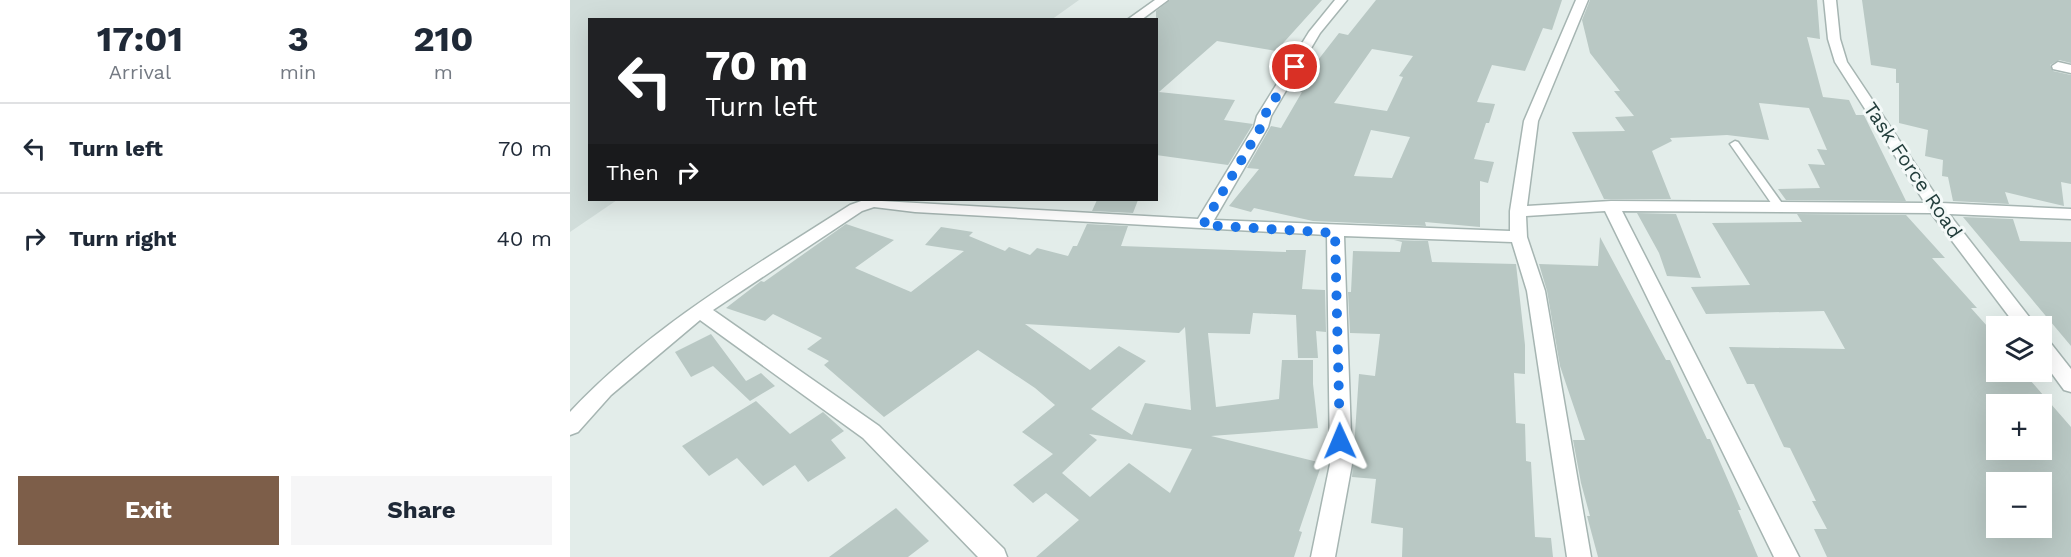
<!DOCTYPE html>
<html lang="en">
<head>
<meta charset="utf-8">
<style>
	:root { --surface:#fff; --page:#f6f6f7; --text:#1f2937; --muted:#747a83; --line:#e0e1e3; --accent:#7d5e49 }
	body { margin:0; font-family:"Work Sans",sans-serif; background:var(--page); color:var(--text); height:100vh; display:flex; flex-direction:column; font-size:22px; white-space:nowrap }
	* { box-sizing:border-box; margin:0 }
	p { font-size:20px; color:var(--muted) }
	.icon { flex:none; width:33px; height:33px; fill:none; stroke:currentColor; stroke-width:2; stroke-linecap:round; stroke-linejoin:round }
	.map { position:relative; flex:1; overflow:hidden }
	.panel { display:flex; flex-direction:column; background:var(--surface); width:570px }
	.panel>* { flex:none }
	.top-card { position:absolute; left:18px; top:18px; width:570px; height:183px; border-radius:0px; box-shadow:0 6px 24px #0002; background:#202124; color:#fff; overflow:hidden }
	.controls { position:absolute; left:1416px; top:316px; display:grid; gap:12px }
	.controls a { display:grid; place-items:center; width:66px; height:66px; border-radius:0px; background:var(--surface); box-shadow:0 6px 24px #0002; font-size:30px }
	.pin { position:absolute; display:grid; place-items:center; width:51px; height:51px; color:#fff; margin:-26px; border:3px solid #fff; border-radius:50%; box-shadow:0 2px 6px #0007 }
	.me { position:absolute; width:66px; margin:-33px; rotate:359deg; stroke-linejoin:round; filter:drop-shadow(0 0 4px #0008) }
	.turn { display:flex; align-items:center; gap:21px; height:126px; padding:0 18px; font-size:27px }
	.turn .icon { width:78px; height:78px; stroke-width:2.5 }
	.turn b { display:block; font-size:42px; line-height:51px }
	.then { display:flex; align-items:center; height:57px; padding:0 18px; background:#0003; gap:12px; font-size:22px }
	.eta { display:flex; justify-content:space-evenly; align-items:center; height:102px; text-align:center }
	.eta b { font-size:36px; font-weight:700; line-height:42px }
	.button { display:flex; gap:12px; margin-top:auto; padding:12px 18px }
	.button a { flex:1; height:69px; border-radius:0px; background:var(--accent); color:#fff; font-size:24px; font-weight:700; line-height:69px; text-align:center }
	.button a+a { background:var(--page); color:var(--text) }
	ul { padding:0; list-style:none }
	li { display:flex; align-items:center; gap:18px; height:90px; padding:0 18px; border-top:2px solid var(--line) }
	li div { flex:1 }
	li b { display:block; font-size:22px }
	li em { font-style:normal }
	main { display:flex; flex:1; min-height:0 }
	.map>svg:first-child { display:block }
	.built { fill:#d1ddda }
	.building { fill:#b9c8c4; fill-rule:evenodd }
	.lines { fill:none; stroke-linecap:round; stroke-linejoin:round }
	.lane-casing { stroke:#a6b5b2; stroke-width:3 }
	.street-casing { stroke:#a6b5b2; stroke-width:3 }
	.lane { fill:#fff; fill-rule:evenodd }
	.street { fill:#fff; fill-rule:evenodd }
	.route { stroke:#1a73e8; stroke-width:10; stroke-dasharray:0 18 }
	.labels { text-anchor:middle; stroke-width:6; stroke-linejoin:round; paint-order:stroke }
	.street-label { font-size:20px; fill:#233e3c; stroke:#f4f9f8 }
</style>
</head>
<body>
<main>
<section class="panel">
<div class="eta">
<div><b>17:01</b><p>Arrival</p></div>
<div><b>3</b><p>min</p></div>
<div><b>210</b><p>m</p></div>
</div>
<ul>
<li><svg class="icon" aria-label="left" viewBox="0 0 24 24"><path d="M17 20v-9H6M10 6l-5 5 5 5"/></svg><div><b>Turn left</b></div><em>70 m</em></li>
<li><svg class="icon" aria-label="right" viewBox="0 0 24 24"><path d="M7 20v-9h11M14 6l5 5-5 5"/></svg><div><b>Turn right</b></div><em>40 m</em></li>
</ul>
<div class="button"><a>Exit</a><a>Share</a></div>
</section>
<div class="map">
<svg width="1501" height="557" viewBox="0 0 1501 557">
	<rect width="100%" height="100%" fill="#e3edea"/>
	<path class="built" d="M0,0h509l-28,20h-461v180h27l-47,32z"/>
	<path class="building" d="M600,0h152l-46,51 -59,-10 -58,51 76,8 -11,20 29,4 -25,41 -72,-10v-144z
		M806,0h186l-10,30 -9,-2 -18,43 -33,-6 -15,37 18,2 -6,19h-3l-12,36 20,3 -6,21 -8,-2v46l-55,-5 1,4 -113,-5 -59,-13 -3,4 -22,-6 30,-37 -12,-1 24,-42 10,2 21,-36 -8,-1 45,-58 9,2zM802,49l41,7 -14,20 4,1 -16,34 -53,-8zM801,130l39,7 -18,41 -38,-2z
		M1020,0h227l3,39 -13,-2 16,60 26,3 7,15h8l42,86 -120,-1 -8,-11 42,-1 -12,-24 17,1 -8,-16 10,1 -18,-42 -50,-5 10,37 -42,-5 -57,3 2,3 -20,10 19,48h-67l-32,-67 53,-1 -10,-14 19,-1 -20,-25h6l-30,-38 -8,-33z
		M1292,0h209v63l-12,-3 -9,5 3,6 18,4v109l-10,-2 3,24 -59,-14 4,12 -56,-3 -5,-24 -6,-1 1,-16 -18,-4 3,-26 -29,-7v-40h-3v-14l-25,-4z
		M527,200h41l-5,13 -41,-2z
		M1067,213l39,1 25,64 -34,-2 -8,-23z
		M1227,214l109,1 39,43h-13l45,50h-6l25,28v36h27l48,55v130h-244l-13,-28h13l-15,-28h4l-26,-53 -6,-1 -30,-63h-7l-18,-37 116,2 -21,-38 -118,3 -15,-27 59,-2 -38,-62 90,-1zM1426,405h46v45h-46zM1426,483h46v53l-46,-2z
		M1393,217l50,2 7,22 51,1v104z
		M276,224l48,16 -39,28 56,24 53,-41 -39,-6 16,-18 32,5 -4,4 36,15 4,-4 21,8 7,-7 31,8 5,-10h4l10,-22 41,2 -7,20 165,6v-2h20l-4,39 23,1 1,42 -10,-1 2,27h-20l-2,-43 -43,-2 -3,21 -42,-1 8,74 63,-8 3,-39h31v24l5,44 -107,8 111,27 -23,68 3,1 -8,25h-258l43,-37 -33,-27 -13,10 -20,-18 40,-31 -31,-22 33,-27 -20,-17 -57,-38 -94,67 -60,-52 5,-4 -22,-12 15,-11 -49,-24 -8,7 -39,-13 35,-27 3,1zM455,324l154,9 6,-6 6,83 -46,-7 -13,32 -41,-26 55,-48 -27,-15 -29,24zM519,434l41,6 62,9 -22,44 -41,-30 -39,34 -28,-24 35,-33z
		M1030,237l66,123h4l37,79h3l31,71h-3l20,47h-160l-11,-41h3l-9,-33 -8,-43h12l-25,-74 -13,-75 -8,-27 59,2z
		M824,240l34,1 4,21 84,2 9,81v29l-11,-1 2,50 9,1 1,37 5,1 4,75 16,1 2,19h-151l1,-29 -32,-5 5,-44 -24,-2 7,-103 16,2 5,-42 -30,-1 -2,-41h3l2,-41 47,1 2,-10z
		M141,334l35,47 15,-8 14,13 -25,15 -37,-35 -22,11 -16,-25z
		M186,401l34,33 33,-22 21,19 -13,9 15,18 -38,24 -13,-17 -32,21 -26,-28 -28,18 -27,-30z
		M326,508l33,33 -21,16h-79z"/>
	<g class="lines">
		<defs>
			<path id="lane" d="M1165,141l3,1 46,64 1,2 -1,2h-8l-46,-66z"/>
			<path id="street" d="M585,0h13l-27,20h-14z
				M765,0h12l-27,33 -49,83 -3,11 -54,93 296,11v-20l14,-90 52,-121h12l-50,121 -11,85 84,-5 314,2 -90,-141 -7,-23 -4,-39h12l4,39 7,23 94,141 130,6v10l-122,-5 88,113h-20l-86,-114 -309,-2 177,346h-25l-169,-346 -79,5 1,21 18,54 46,266h-24l-40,-266 -15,-49 -168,-6 8,228 -17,93h-24l19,-93 -3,-229 -412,-23 -41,-5 -12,4 -149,99 166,116 125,123 3,8h-29l-115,-119 -163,-118 -89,75 -33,37 -8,3v-23c80,-85 183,-145 280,-207l14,-5 334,19 56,-92 3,-11 52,-84z
				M1488,62l13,3v8l-18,-4 -1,-3z
				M1472,339l7,2 22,28v23l-7,-2 -22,-30z"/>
		</defs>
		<use href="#lane" class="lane-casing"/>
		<use href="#street" class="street-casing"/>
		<use href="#lane" class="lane"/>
		<use href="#street" class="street"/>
	</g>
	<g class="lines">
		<path class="route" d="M725,67l-31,49 -3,11 -58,98 132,8 5,208"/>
	</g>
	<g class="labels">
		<g class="street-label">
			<text transform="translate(1343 170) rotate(56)" y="7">Task Force Road</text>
		</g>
	</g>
</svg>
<div class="controls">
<a><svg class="icon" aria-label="layers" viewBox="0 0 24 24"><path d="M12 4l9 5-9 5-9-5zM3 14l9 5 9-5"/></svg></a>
<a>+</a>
<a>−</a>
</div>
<div class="pin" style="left:725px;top:67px;background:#d93025"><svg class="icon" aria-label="arrive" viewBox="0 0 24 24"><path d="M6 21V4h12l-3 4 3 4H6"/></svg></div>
<svg class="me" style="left:770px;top:441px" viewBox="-20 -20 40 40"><path d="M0-17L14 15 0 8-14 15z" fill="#1a73e8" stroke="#fff" stroke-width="4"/></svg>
<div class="top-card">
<div class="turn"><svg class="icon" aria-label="left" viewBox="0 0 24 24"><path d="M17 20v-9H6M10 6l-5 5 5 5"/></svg><div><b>70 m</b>Turn left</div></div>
<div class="then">Then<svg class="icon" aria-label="right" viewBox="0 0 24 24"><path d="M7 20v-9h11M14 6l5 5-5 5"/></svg></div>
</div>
</div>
</main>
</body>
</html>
